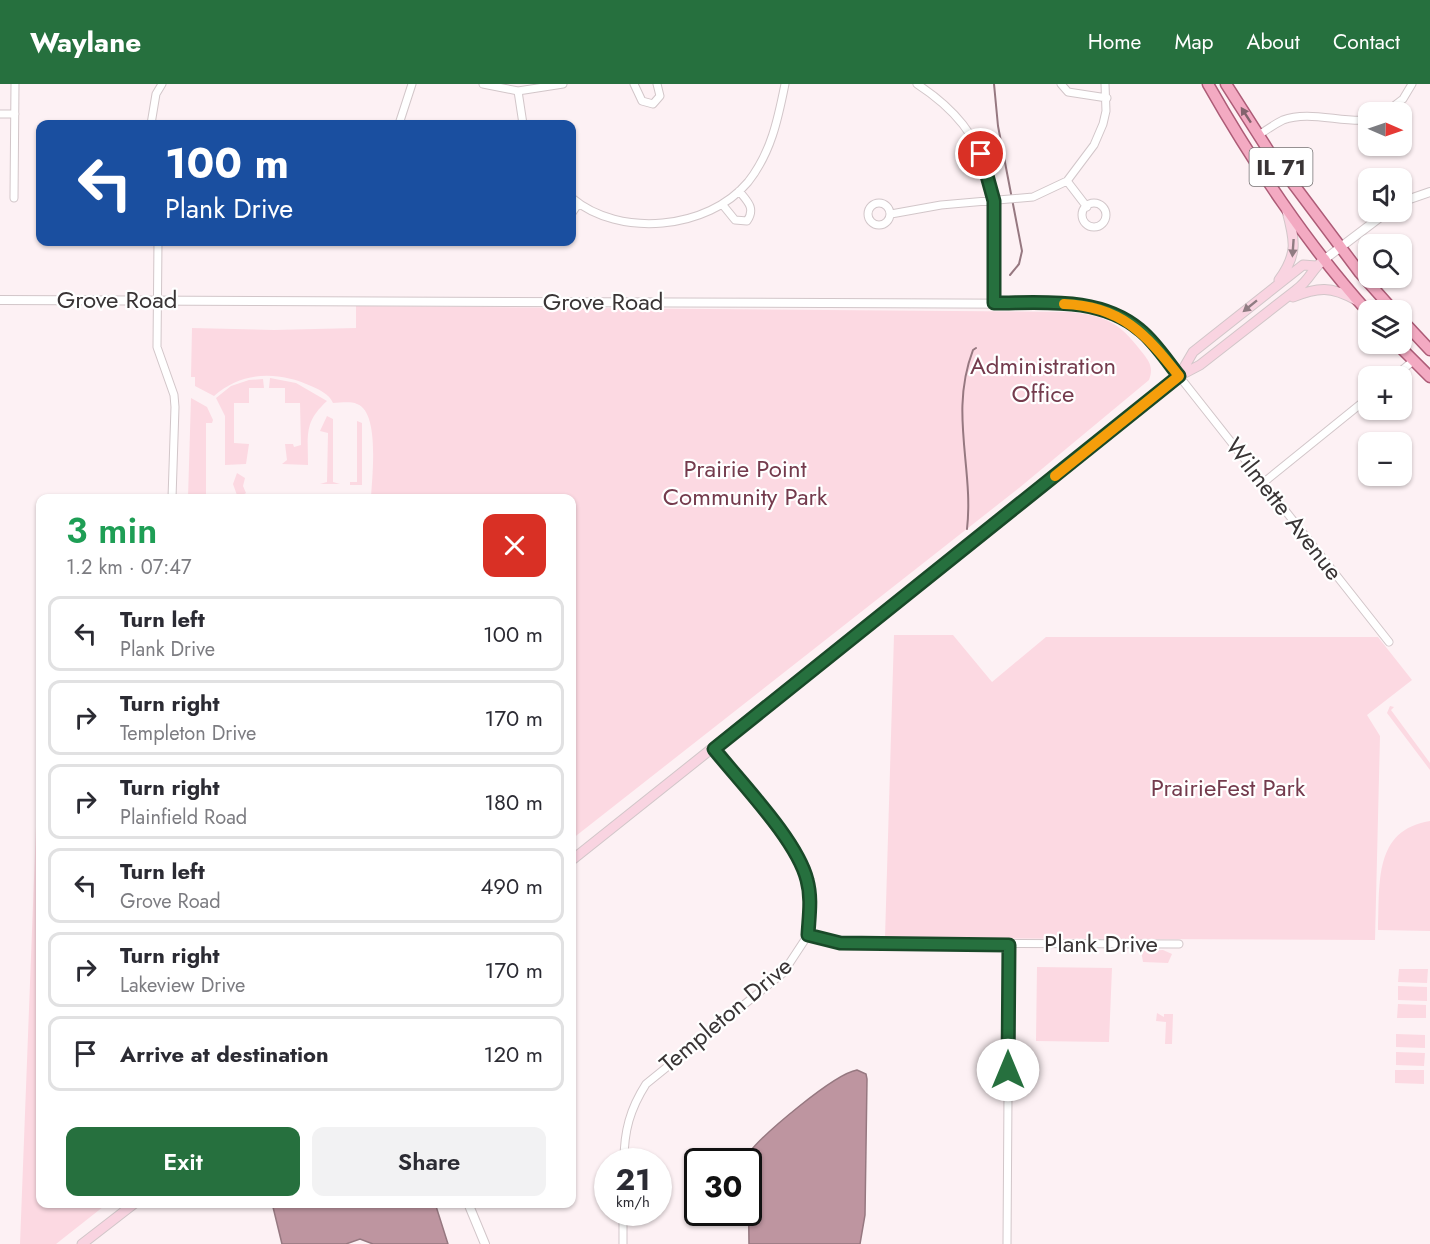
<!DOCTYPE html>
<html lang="en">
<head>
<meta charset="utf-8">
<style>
	:root { --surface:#fff; --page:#f2f2f3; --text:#2b2b33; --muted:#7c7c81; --line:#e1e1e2; --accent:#26703e }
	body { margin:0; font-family:Jost,sans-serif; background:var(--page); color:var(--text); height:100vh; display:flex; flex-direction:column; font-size:22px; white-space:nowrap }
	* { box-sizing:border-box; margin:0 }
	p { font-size:20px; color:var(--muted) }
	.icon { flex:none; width:33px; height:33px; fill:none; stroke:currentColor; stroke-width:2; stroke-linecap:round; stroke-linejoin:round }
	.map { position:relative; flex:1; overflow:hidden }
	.side { position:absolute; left:36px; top:410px; width:540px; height:714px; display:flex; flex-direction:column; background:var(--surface); border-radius:12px; box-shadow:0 2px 4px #0004 }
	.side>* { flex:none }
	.guide { position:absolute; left:36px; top:36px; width:540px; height:126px; border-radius:12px; box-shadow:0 2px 4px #0004; background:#1a4fa0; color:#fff; overflow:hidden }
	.needle { width:39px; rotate:92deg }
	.controls { position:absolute; left:1358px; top:18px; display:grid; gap:12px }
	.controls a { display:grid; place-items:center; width:54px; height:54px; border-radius:12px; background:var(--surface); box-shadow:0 2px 4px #0004; font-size:30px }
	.speed { position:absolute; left:594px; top:1064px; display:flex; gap:12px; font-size:30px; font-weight:700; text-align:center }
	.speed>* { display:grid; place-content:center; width:78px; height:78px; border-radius:50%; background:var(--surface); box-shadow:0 2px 4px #0004; line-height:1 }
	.speed small { font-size:15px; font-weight:400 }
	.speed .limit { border:3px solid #111; border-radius:9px; background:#fff; color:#111 }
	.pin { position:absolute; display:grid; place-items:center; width:51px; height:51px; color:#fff; margin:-26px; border:3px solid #fff; border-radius:50%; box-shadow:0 2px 6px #0007 }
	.me { position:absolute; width:66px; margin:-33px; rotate:0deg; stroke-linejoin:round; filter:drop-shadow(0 0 4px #0008) }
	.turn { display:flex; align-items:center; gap:21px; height:126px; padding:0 30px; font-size:27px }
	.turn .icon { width:78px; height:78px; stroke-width:2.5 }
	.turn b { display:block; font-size:42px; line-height:51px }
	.round { display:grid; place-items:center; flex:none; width:63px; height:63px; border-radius:12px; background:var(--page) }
	.summary { display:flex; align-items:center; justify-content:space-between; height:102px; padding:0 30px }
	h1 { font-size:36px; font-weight:600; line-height:45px; color:#1e9e55 }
	.action { display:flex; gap:12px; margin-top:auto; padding:12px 30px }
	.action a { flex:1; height:69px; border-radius:12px; background:var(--accent); color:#fff; font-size:24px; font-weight:600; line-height:69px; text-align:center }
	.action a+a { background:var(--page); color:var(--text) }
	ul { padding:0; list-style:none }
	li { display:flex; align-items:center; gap:18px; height:75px; margin:0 12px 9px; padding:0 18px; border:3px solid var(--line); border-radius:12px }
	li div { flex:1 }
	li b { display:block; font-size:22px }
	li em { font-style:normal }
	header { display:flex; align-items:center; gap:36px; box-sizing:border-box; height:84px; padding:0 30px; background:var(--accent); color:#fff }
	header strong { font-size:28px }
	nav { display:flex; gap:33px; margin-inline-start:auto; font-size:21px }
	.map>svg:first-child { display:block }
	.green { fill:#fcd9e2 }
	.water { fill:#be95a0; stroke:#967880; stroke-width:1.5 }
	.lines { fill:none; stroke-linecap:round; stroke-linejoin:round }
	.stream { stroke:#967880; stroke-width:2 }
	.minor-casing { stroke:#d2c6c9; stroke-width:9 }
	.tertiary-casing { stroke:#d2c6c9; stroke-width:10 }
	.secondary-casing { stroke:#d2c6c9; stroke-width:11 }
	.primary-casing { stroke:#ad5c77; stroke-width:13 }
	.minor { stroke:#fff; stroke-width:7 }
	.tertiary { stroke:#fff; stroke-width:8 }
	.secondary { stroke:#f9d4e1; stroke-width:9 }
	.primary { stroke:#f3aac2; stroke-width:10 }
	.oneway { fill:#83636d }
	.oneway2 { fill:#8f7c82 }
	.route-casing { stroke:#194928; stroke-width:15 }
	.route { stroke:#26703e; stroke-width:10 }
	.slow { stroke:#f59e0b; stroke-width:10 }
	.labels { text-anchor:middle; stroke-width:4.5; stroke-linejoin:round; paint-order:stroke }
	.shield { fill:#fff; stroke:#747172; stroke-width:1.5 }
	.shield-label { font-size:22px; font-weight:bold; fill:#393435 }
	.street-label { font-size:24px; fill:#393435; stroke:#fff }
	.park-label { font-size:24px; fill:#743b4d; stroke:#fff }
</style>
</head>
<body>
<header>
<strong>Waylane</strong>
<nav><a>Home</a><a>Map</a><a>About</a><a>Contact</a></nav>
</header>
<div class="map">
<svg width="1430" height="1160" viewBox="0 0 1430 1160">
	<rect width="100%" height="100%" fill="#fdf1f4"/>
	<path class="green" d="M356,222l714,6c36,4 49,10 71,39 8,10 13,16 8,29l-130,108 -447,351v-341h-201c1,-21 9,-86 -14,-94 -7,-3 -17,-1 -24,-1 -4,-9 -13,-13 -22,-17 -33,-15 -69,-15 -97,10l-19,-10v-9h-4l1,-49 82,2 82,-2z
		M270,294l26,5 31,18c-23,21 -19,33 -19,64l-26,-1 5,-4 -2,-16h8l1,3 7,-2 -1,-42h-15v-15h-16z
		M249,296l14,-1 1,9h-15v15h-15v40l15,1 -3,20 -21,1v-49l-9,-18 15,-12z
		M191,314l16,9 6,13 -1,3h-6v75h-18z
		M327,332l6,3v63l7,2h-20l7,-2 1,-49 -8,-2z
		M357,337l5,2v62h-12v-3h7z
		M237,389l8,5 -2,8 3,7 -8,5 -5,-14z
		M894,551h59l39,47 54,-45h332l34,43 -45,35 13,21 -5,204 -490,-2z
		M1390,622l4,1 -3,3 39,53v7l-43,-57z
		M40,638v481h68l-52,41h-36z
		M1430,737v110l-52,-1c2,-46 -5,-100 52,-109z
		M1163,866l9,4 -4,9 -25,-1 -2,-11z
		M1037,883l75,1 -3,74 -73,-1z
		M1399,885h29l-1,14 -29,-1z
		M1398,902l29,1v14l-29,-1z
		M1398,920l28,1v13h-29z
		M1157,929l7,4v-3h9l-1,30h-7l1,-22 -10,-1z
		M1396,950l29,1v13l-29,-1z
		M1396,968l29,1 -1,13 -28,-1z
		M1395,986h29v14l-29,-1z"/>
	<path class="water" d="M857,986l9,4 1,5 -2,136 -5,29h-111l-1,-83h-4l4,-7c15,-20 86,-80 109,-84z
		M272,1119h163l13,41h-75l-13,-5 -14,5h-64z"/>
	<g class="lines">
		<path class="stream" d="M994,0l4,42 24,125 -3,13 -9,11
			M967,445c7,-61 -18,-116 6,-179l3,-2"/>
		<defs>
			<path id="minor" d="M483,0l35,7 45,-7
				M634,0l8,17 11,3 7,-8 -3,-12
				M917,0c89,58 77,125 77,219
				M1061,0l7,8 39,6
				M518,7l5,33
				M1386,28l17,-13 9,-15
				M0,30h15
				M151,40l5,-30 6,-10
				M399,40l13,-40
				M1259,51c7,-5 16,-11 24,-15 26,-10 58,3 85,0
				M1067,97l20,26
				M14,114l1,-114
				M572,114c47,40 136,32 176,-16 23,-29 30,-63 37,-98
				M868 130a11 11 0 1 1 22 0a11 11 0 1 1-22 0Z
				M1082 131a12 12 0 1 1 24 0a12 12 0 1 1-24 0Z
				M722,120l13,16 12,1c9,-13 0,-20 -8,-30
				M572,129l6,-9
				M891,130l50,-9 92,-8 34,-16 27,-36 9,-21 3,-13 -1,-27
				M158,158l-1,105 17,48 1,12 -3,91
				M1179,292l210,266
				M1395,292l18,-15
				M1263,399l105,-85
				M808,851l32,8 339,1
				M624,1077c0,-30 6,-52 22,-77l137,-111 25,-38 3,-35 -4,-22 -9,-21 -84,-108
				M623,1160v-32
				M1007,1160l2,-299"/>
			<path id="tertiary" d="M1401,118l29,-10
				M1325,175l62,-47
				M0,216l1077,4c50,8 72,34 102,72
				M468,1119l17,41"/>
			<path id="secondary" d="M1279,196c19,-26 16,-39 8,-69
				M1293,213c25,-10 38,-11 63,3
				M1179,292l14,-24 110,-87 13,1
				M572,776l607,-484 21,-11 96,-75c15,-11 16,-22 29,-31
				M82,1160l53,-41"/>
			<path id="primary" d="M1208,0c43,76 101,163 160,228
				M1226,0l44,69 90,120 33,37
				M1401,235l29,31
				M1397,260l33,33"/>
		</defs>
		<use href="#minor" class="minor-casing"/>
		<use href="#tertiary" class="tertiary-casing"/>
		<use href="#secondary" class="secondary-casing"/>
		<use href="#primary" class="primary-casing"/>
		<use href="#minor" class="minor"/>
		<use href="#tertiary" class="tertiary"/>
		<use href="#secondary" class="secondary"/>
		<use href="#primary" class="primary"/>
	</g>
	<defs><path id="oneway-solid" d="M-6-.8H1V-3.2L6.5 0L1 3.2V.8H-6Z" transform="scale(1.5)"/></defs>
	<use class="oneway" href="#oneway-solid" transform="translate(1246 31) rotate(-123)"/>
	<g class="oneway2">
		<use href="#oneway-solid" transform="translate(1293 164) rotate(94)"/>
		<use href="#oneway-solid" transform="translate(1250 222) rotate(141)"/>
	</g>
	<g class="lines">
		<defs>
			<path id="route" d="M981,70l13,47v102c49,0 106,-7 146,27 15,12 27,31 39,46l-465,373c27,34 83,91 93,131 5,18 2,36 1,55l32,8 169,2 -1,125"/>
		</defs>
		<use href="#route" class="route-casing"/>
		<use href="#route" class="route"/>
		<path class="slow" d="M1055,392l124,-100c-33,-42 -58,-70 -115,-72"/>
	</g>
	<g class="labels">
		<rect class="shield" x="1249.5" y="64" width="63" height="38" rx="4.5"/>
		<g class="shield-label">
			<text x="1281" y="91">IL 71</text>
		</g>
		<g class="street-label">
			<text x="117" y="224">Grove Road</text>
			<text x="603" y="226">Grove Road</text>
			<text transform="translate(1284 425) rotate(52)" y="8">Wilmette Avenue</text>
			<text x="1101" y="868">Plank Drive</text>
			<text transform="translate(726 931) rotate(-40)" y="8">Templeton Drive</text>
		</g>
		<g class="park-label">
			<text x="1043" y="290">Administration<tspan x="1043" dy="28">Office</tspan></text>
			<text x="745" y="393">Prairie Point<tspan x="745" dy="28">Community Park</tspan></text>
			<text x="1228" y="712">PrairieFest Park</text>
		</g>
	</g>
</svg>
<div class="controls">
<a><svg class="needle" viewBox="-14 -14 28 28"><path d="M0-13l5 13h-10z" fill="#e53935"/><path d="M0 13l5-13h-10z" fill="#7c7c81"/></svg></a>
<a><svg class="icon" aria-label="sound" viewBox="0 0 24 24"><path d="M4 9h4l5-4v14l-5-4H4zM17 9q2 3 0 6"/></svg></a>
<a><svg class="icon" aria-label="search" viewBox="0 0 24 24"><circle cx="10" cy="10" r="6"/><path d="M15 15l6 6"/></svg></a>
<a><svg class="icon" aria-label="layers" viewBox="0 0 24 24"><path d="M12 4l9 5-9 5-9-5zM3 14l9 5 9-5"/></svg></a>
<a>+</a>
<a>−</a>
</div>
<div class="speed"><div>21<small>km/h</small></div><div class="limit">30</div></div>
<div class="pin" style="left:981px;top:70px;background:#d93025"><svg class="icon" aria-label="arrive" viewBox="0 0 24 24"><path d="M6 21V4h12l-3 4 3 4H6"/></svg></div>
<svg class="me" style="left:1008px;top:986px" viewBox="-20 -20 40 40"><circle r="19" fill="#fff"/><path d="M0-13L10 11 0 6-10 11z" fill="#26703e"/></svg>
<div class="guide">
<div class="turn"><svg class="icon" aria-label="left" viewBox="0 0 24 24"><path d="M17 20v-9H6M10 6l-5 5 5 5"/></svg><div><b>100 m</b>Plank Drive</div></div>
</div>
<section class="side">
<div class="summary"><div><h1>3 min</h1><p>1.2 km · 07:47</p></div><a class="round" style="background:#d93025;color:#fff"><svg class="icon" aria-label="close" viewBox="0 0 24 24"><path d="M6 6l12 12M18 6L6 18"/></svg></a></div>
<ul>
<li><svg class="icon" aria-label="left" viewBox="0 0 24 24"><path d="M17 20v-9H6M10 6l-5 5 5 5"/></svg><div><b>Turn left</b><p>Plank Drive</p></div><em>100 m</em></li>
<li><svg class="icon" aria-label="right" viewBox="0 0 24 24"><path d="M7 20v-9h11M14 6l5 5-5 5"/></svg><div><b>Turn right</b><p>Templeton Drive</p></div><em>170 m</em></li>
<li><svg class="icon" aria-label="right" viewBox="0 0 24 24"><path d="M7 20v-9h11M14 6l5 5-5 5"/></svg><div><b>Turn right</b><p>Plainfield Road</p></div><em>180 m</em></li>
<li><svg class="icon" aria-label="left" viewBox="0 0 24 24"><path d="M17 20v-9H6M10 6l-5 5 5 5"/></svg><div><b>Turn left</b><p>Grove Road</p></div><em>490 m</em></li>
<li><svg class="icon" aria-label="right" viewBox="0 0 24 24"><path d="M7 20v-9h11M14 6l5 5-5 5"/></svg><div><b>Turn right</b><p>Lakeview Drive</p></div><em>170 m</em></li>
<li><svg class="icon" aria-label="arrive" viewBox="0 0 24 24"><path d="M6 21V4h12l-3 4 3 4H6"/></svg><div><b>Arrive at destination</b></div><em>120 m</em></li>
</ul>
<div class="action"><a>Exit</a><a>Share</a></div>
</section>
</div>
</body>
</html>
